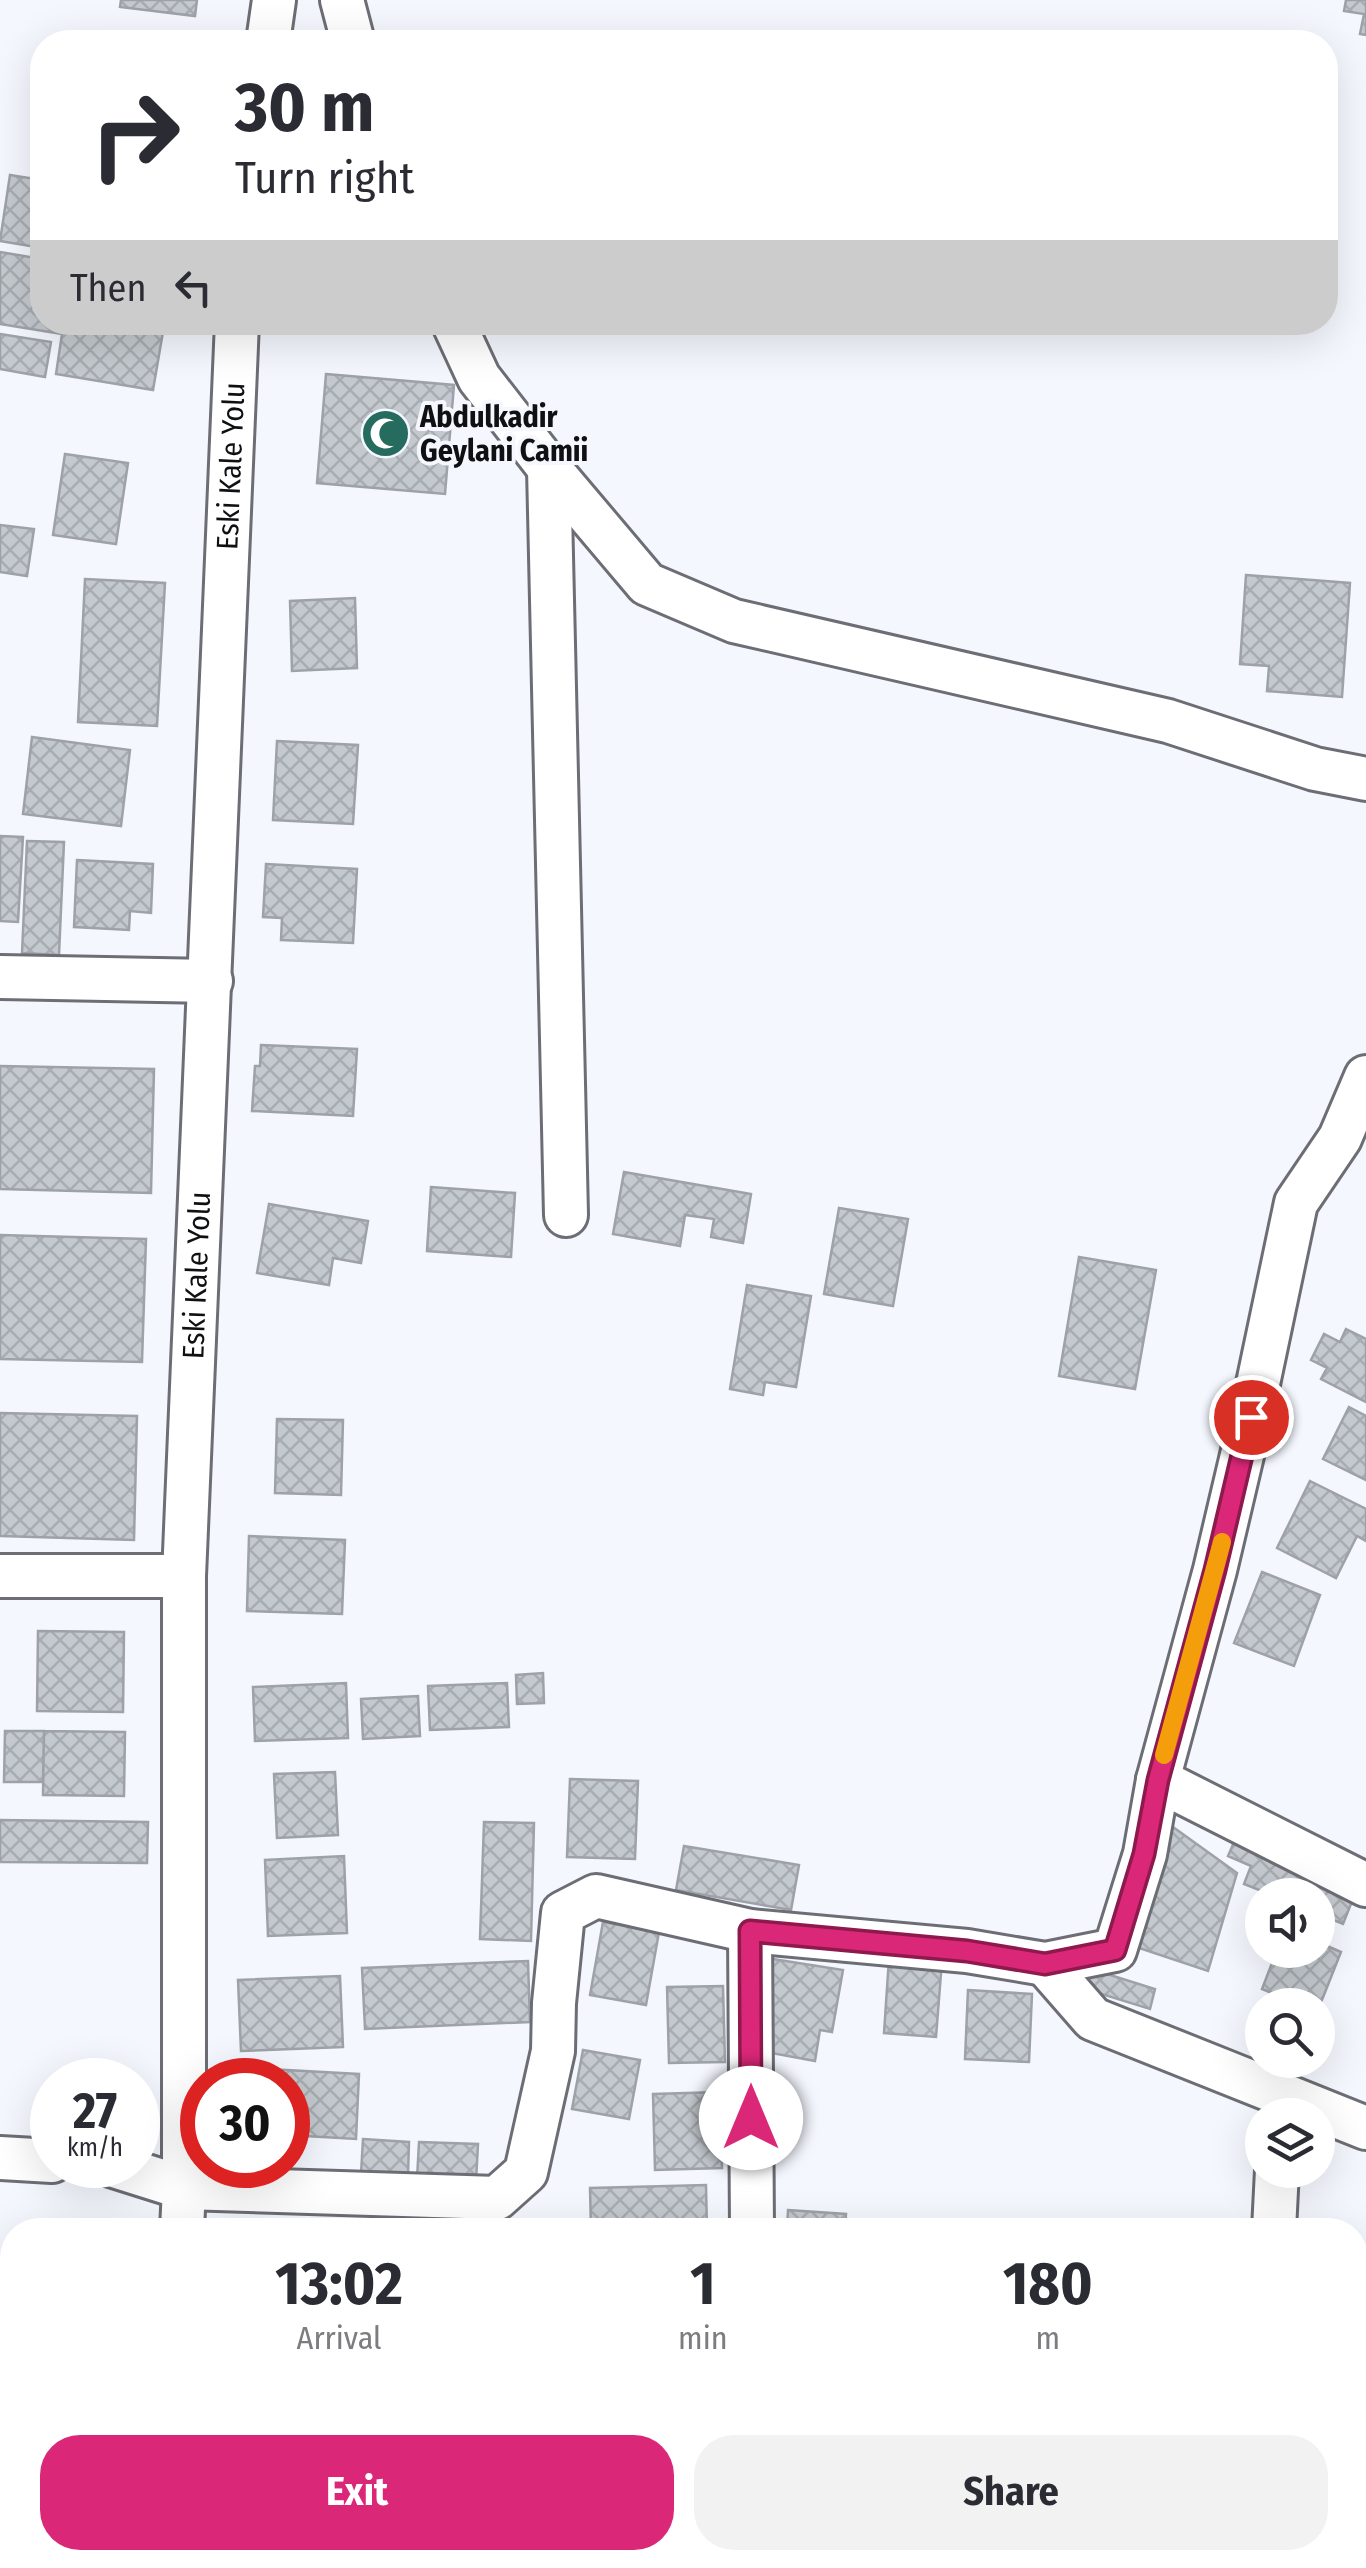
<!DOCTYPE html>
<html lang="en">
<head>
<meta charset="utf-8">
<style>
	:root { --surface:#fff; --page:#f2f2f3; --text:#2b2b33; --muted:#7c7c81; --accent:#db2777 }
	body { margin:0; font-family:"Fira Sans Condensed",sans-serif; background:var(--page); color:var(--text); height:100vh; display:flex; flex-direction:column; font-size:38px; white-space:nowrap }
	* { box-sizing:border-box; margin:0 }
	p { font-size:32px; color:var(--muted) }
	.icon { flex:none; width:55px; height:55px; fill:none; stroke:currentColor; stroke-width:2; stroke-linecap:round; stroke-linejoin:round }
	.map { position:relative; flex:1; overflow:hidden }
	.details { position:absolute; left:0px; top:2218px; width:1368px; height:352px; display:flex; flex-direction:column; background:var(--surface); border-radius:40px 40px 0 0; box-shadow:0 10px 40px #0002 }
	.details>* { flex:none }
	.guide { position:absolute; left:30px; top:30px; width:1308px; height:305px; border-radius:40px; box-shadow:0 10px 40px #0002; background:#fff; color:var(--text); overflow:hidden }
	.controls { position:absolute; left:1245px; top:1878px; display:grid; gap:20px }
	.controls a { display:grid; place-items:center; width:90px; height:90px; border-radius:50%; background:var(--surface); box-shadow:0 10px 40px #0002; font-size:50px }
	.speed { position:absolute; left:30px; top:2058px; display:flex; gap:20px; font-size:50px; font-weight:700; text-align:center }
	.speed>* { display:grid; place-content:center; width:130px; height:130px; border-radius:50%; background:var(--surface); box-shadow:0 10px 40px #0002; line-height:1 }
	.speed small { font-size:25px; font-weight:400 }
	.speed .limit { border:15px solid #d22; background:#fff; color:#111 }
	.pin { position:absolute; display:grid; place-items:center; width:85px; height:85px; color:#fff; margin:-42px; border:5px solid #fff; border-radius:50%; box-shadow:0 2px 10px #0007 }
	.me { position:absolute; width:110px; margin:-55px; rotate:0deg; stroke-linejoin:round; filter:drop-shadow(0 0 8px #0008) }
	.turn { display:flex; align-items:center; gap:35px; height:210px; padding:0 40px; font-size:45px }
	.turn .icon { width:130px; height:130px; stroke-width:2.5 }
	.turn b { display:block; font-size:70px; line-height:85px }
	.then { display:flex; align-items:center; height:95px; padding:0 40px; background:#0003; gap:20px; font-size:38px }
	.eta { display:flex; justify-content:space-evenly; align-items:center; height:170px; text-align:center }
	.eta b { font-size:60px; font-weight:700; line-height:70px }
	.cta { display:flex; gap:20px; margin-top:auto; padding:20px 40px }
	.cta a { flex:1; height:115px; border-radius:40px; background:var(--accent); color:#fff; font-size:40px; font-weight:700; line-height:115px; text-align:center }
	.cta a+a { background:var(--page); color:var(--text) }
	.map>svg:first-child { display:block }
	.building { fill:url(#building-cross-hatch); stroke:#9ea2a8; stroke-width:2.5 }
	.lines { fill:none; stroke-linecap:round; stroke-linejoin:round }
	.minor-casing { stroke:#6d6e75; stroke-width:48 }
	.minor { stroke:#fff; stroke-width:42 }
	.route-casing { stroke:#8e194d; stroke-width:25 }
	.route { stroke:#db2777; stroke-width:18 }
	.slow { stroke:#f59e0b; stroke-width:18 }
	.labels { text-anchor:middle; stroke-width:8; stroke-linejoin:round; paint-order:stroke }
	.poi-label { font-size:30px; font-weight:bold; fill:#0f1012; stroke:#f5f7ff; text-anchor:start }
	.street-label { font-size:30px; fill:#0f1012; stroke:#f5f7ff }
</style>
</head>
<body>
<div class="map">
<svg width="1366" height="2568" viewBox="0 0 1366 2568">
	<defs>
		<pattern id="building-cross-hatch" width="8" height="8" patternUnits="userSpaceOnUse" patternTransform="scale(2.5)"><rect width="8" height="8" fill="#c4c9cf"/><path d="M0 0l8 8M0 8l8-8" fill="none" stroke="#a7acb1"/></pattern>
	</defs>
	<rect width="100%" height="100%" fill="#f5f7ff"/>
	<path class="building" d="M121,0h76l-2,16 -75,-9z
		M1346,0h20v35l-6,-1 4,-20 -20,-3z
		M10,175l32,5v68l-42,-7z
		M0,252l42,7v63h100l22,4 -11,64 -97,-16 6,-40 -62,-10z
		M0,334l51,8 -6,35 -45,-8z
		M326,374l128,11 -9,109 -128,-11z
		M65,454l63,9 -12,81 -63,-9z
		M0,525l34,4 -7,47 -27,-4z
		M1246,575l104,8 -8,114 -75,-6 2,-25 -29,-2z
		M85,579l80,4 -8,143 -79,-4z
		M355,598l2,70 -65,3 -2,-70z
		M32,737l98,13 -9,76 -98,-12z
		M277,741l81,4 -5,79 -80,-4z
		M0,836l23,1 -5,85 -18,-1z
		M27,841l37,1 -5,113 -37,-2z
		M77,860l76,4 -2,49 -21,-2 -1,19 -55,-3z
		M266,864l91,5 -4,74 -72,-3 1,-22 -19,-1z
		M261,1045l96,4 -4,67 -101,-5 3,-45h5z
		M0,1066l154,3 -3,124 -151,-4z
		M624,1172l127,22 -8,49 -32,-6 3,-18 -29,-4 -5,31 -67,-12z
		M431,1187l84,6 -4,64 -84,-6z
		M269,1204l99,17 -7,42 -28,-5 -4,27 -72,-12z
		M839,1208l69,11 -15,87 -69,-12z
		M0,1235l146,4 -4,123 -142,-3z
		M1079,1257l77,13 -21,119 -76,-13z
		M747,1285l64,11 -15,91 -31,-5 -2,13 -33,-6z
		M1346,1329l20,10v63l-45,-23 6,-11 -16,-8 13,-26 16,8z
		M1349,1407l17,9v64l-43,-21z
		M0,1413l137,3 -3,124 -134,-4z
		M277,1419l66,1 -2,75 -66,-2z
		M1310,1481l56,28v32l-9,-5 -21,42 -59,-30z
		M249,1536l96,4 -3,74 -95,-3z
		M1262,1572l58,23 -26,71 -60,-23z
		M38,1631l86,1 -1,80 -86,-1z
		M543,1673l1,30 -27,1 -1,-29z
		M346,1683l2,55 -93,3 -2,-54z
		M507,1683l2,44 -79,3 -2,-44z
		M418,1696l2,40 -57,3 -2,-40z
		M5,1731h39l-1,51h-39z
		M44,1731l81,1 -1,64 -81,-1z
		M335,1772l3,63 -61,3 -3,-64z
		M570,1779l68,2 -3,78 -68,-2z
		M0,1820l148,2 -1,41 -147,-1z
		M484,1822l50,1 -3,118 -51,-2z
		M1173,1827l64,46 -29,98 -72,-24z
		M1237,1835l122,49 -16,40 -25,-10v-19h-46l-28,-11 7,-18 -23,-10z
		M684,1846l115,19 -8,45 -115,-20z
		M344,1856l3,77 -79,3 -3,-76z
		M603,1922l56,10 -13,73 -56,-10z
		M1318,1942l23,10 -23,58v-5h-17l-39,-16 15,-39h41z
		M889,1958l53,3 -6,76 -52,-4z
		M773,1959l70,11 -11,62 -12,-2 -5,31 -49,-9 -4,-32z
		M528,1961l2,61 -165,7 -3,-61z
		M1088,1968l67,21 -5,20 -68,-21z
		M340,1976l3,71 -102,4 -3,-71z
		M723,1986l2,76 -56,1 -2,-76z
		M968,1990l64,4 -3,68 -64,-3z
		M583,2050l57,10 -11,59 -57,-10z
		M268,2069l91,5 -3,65 -68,-4v-55h-20z
		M720,2092l2,76 -67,2 -2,-76z
		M363,2139l46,3 -1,34 -47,-2z
		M419,2142l59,2 -2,38 -59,-3z
		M706,2185l1,45h-116l-1,-42z
		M788,2210l58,4 -1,16h-58z
		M401,2216l82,5 -1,9h-81z
		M225,2558h52l1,10h-52z
		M277,2558h55l1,10h-55z
		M416,2558h65v10l-65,-2z
		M631,2558h90v2l-90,3z
		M827,2558h82v10h-82z"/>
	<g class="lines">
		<defs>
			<g id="minor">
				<path d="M342,0l11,42"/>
				<path d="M268,42l6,-42"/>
				<path d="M453,322l26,56 70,90 98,116 87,37 434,100 147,48 51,10"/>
				<path d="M549,468l17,747"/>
				<path d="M0,977l211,4"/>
				<path d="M0,1576h184"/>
				<path d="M1158,1780l208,105"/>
				<path d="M750,1931l2,299"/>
				<path d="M1045,1964l48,55 273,109"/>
				<path d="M0,2158l52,3"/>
				<path d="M111,2165l73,23 313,10 29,-26 27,-121 1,-48 9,-90 33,-17 154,35 217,20 78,13 70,-14 30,-96 13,-74 57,-210 36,-153 45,-214 44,-65 26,-61"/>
				<path id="s1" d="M182,2230l2,-42v-612l53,-1254"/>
				<path d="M1274,2230l3,-60"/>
				<path d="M754,2558v10"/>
				<path d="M160,2568l1,-10"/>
				<path d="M1254,2568l1,-10"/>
			</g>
		</defs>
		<use href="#minor" class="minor-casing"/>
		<use href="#minor" class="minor"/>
	</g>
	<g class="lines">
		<defs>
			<path id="route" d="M751,2118l-1,-187 217,20 78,13 70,-14 29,-96 14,-74 57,-210 36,-153"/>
		</defs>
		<use href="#route" class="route-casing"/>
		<use href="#route" class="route"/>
		<path class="slow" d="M1164,1755l58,-213"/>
	</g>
	<defs>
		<symbol id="mosque-disc" viewBox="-11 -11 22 22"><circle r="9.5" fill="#256b5e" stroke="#f5f7ff"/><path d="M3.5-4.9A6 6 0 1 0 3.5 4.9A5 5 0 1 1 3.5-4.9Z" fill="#fff"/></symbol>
	</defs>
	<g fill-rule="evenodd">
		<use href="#mosque-disc" x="358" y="406" width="55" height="55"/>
	</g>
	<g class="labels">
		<g class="poi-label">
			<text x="420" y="427">Abdulkadir<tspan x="420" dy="34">Geylani Camii</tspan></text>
		</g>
		<g class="street-label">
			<text dy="10" stroke="none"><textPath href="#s1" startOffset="1765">Eski Kale Yolu</textPath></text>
			<text dy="10" stroke="none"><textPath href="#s1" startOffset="955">Eski Kale Yolu</textPath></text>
		</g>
	</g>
</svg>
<div class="controls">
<a><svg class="icon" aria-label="sound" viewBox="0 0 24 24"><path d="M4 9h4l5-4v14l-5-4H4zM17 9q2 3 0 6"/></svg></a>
<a><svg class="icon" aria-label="search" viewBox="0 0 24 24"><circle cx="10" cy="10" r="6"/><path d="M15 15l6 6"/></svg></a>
<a><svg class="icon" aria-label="layers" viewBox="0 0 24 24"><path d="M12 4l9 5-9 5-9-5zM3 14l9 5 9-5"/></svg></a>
</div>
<div class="speed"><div>27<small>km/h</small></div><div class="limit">30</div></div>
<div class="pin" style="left:1251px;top:1417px;background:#d93025"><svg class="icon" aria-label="arrive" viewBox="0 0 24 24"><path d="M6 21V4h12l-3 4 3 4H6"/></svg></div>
<svg class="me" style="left:751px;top:2118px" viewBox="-20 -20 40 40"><circle r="19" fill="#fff"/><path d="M0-13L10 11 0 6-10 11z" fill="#db2777"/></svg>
<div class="guide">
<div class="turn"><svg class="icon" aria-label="right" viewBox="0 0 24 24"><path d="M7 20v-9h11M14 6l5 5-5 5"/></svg><div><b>30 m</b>Turn right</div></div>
<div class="then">Then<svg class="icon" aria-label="left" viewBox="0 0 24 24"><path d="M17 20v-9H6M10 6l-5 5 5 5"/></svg></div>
</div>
<section class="details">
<div class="eta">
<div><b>13:02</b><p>Arrival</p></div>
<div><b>1</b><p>min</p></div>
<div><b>180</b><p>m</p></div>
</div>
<div class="cta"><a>Exit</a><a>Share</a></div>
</section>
</div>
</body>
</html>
